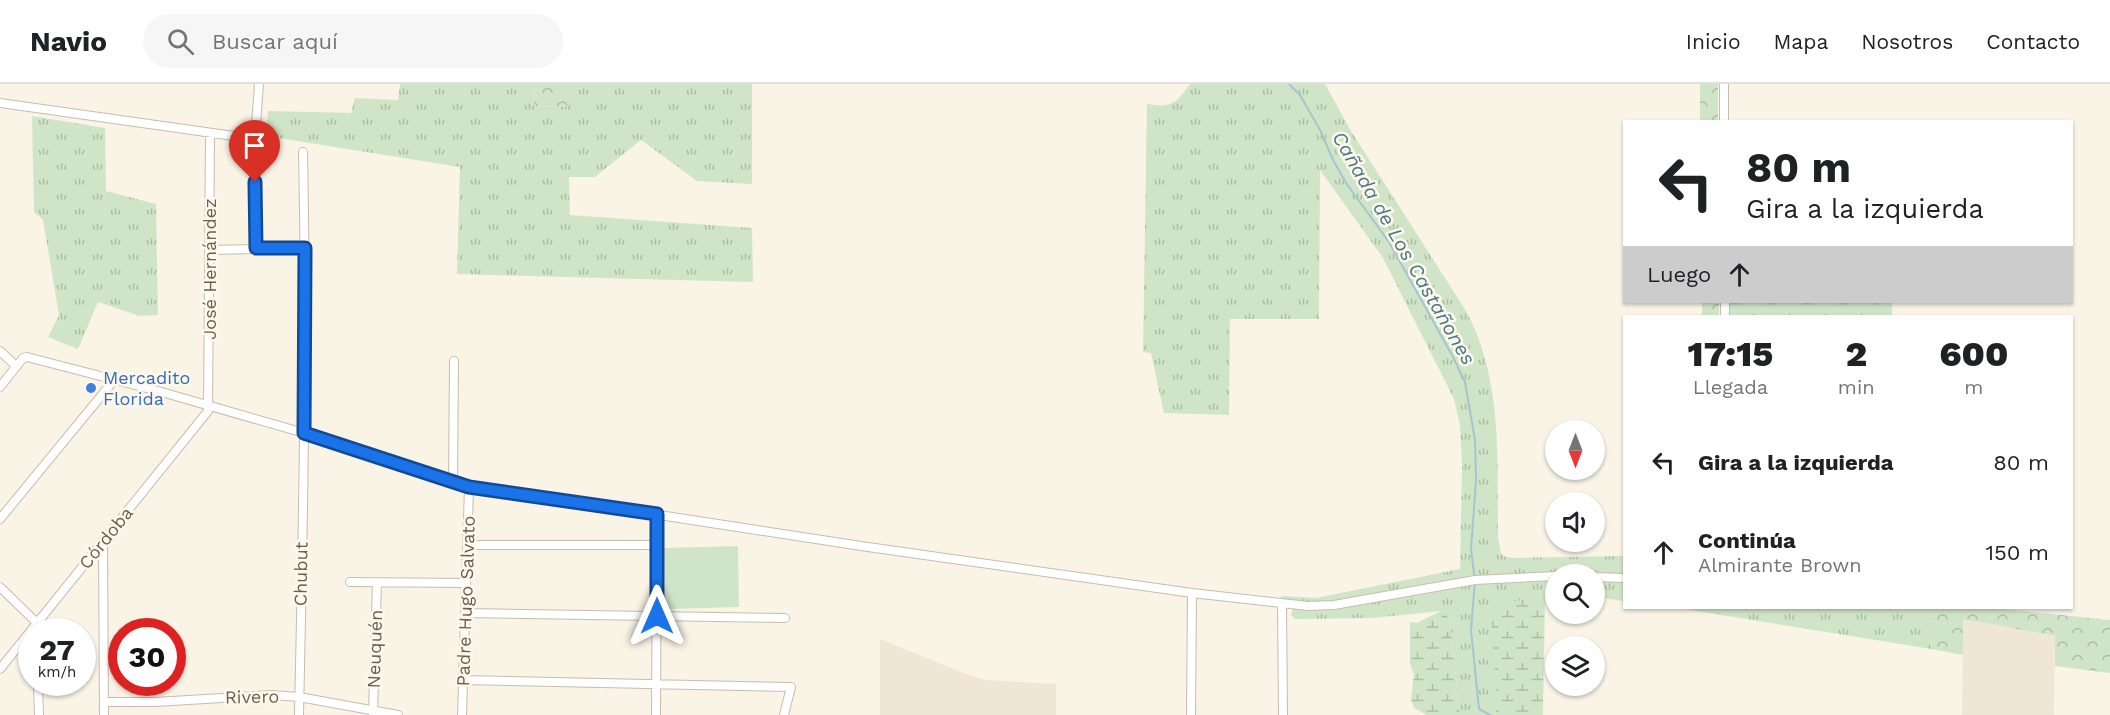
<!DOCTYPE html>
<html lang="es">
<head>
<meta charset="utf-8">
<style>
	:root { --surface:#fff; --page:#f6f6f6; --text:#202124; --muted:#757577; --line:#e0e0e0 }
	body { margin:0; font-family:"Work Sans",sans-serif; background:var(--page); color:var(--text); height:100vh; display:flex; flex-direction:column; font-size:22px; white-space:nowrap }
	* { box-sizing:border-box; margin:0 }
	p { font-size:20px; color:var(--muted) }
	.icon { flex:none; width:33px; height:33px; fill:none; stroke:currentColor; stroke-width:2; stroke-linecap:round; stroke-linejoin:round }
	.map { position:relative; flex:1; overflow:hidden }
	.side { position:absolute; left:1623px; top:231px; width:450px; height:294px; display:flex; flex-direction:column; background:var(--surface); border-radius:0px; box-shadow:0 2px 4px #0004 }
	.side>* { flex:none }
	.banner { position:absolute; left:1623px; top:36px; width:450px; height:183px; border-radius:0px; box-shadow:0 2px 4px #0004; background:#fff; color:var(--text); overflow:hidden }
	.needle { width:39px; rotate:180deg }
	.tools { position:absolute; left:1545px; top:336px; display:grid; gap:12px }
	.tools a { display:grid; place-items:center; width:60px; height:60px; border-radius:50%; background:var(--surface); box-shadow:0 2px 4px #0004; font-size:30px }
	.speed { position:absolute; left:18px; top:534px; display:flex; gap:12px; font-size:30px; font-weight:700; text-align:center }
	.speed>* { display:grid; place-content:center; width:78px; height:78px; border-radius:50%; background:var(--surface); box-shadow:0 2px 4px #0004; line-height:1 }
	.speed small { font-size:15px; font-weight:400 }
	.speed .limit { border:9px solid #d22; background:#fff; color:#111 }
	.pin { position:absolute; display:grid; place-items:center; width:51px; height:51px; color:#fff; margin:-62px -26px; border-radius:50% 50% 50% 0; rotate:-45deg; box-shadow:0 0 6px #0007 }
	.pin .icon { rotate:45deg }
	.me { position:absolute; width:66px; margin:-33px; rotate:0deg; stroke-linejoin:round; filter:drop-shadow(0 0 4px #0008) }
	.turn { display:flex; align-items:center; gap:21px; height:126px; padding:0 24px; font-size:27px }
	.turn .icon { width:78px; height:78px; stroke-width:2.5 }
	.turn b { display:block; font-size:42px; line-height:51px }
	.then { display:flex; align-items:center; height:57px; padding:0 24px; background:#0003; gap:12px; font-size:22px }
	.eta { display:flex; justify-content:space-evenly; align-items:center; height:102px; text-align:center }
	.eta b { font-size:36px; font-weight:800; line-height:42px }
	ul { padding:0; list-style:none }
	li { display:flex; align-items:center; gap:18px; height:90px; padding:0 24px }
	li div { flex:1 }
	li b { display:block; font-size:22px }
	li em { font-style:normal }
	header { display:flex; align-items:center; gap:36px; box-sizing:border-box; height:84px; padding:0 30px; background:var(--surface); border-bottom:2px solid var(--line) }
	header strong { font-size:28px }
	nav { display:flex; gap:33px; margin-inline-start:auto; font-size:21px }
	.search { width:420px; height:54px; background:var(--page); display:flex; align-items:center; gap:15px; box-sizing:border-box; padding:0 21px; border-radius:33px; color:var(--muted); font-size:22px }
	.map>svg:first-child { display:block }
	.residential { fill:#f0e6d6 }
	.grass { fill:url(#grass-tufts) }
	.forest { fill:url(#forest-crowns) }
	.wetland { fill:url(#wetland-marsh) }
	.garden { fill:#d0e5c7 }
	.lines { fill:none; stroke-linecap:round; stroke-linejoin:round }
	.stream { stroke:#a5c5d0; stroke-width:2 }
	.minor-casing { stroke:#c9bcae; stroke-width:10 }
	.minor { stroke:#fff; stroke-width:8 }
	.route-casing { stroke:#114b97; stroke-width:15 }
	.route { stroke:#1a73e8; stroke-width:10 }
	.shop-dot { fill:#3f7fe0; stroke:#fcf8ec; stroke-width:2 }
	.labels { text-anchor:middle; stroke-width:5; stroke-linejoin:round; paint-order:stroke }
	.street-label { font-size:18px; fill:#6f5d4e; stroke:#fcf8ec }
	.shop-label { font-size:18px; fill:#366cbe; stroke:#fcf8ec; text-anchor:start }
	.water-label { font-size:20px; font-style:italic; fill:#4f7786; stroke:#fcf8ec }
</style>
</head>
<body>
<header>
<strong>Navio</strong>
<div class="search"><svg class="icon" aria-label="search" viewBox="0 0 24 24"><circle cx="10" cy="10" r="6"/><path d="M15 15l6 6"/></svg>Buscar aquí</div>
<nav><a>Inicio</a><a>Mapa</a><a>Nosotros</a><a>Contacto</a></nav>
</header>
<div class="map">
<svg width="2110" height="631" viewBox="0 0 2110 631">
	<defs>
		<pattern id="grass-tufts" width="24" height="20" patternUnits="userSpaceOnUse" patternTransform="scale(1.5)"><rect width="24" height="20" fill="#d0e5c7"/><path d="M3 7l-1-3M5 7V3M7 7l1-3M15 17l-1-3M17 17v-4M19 17l1-3" fill="none" stroke="#adbda4"/></pattern>
		<pattern id="forest-crowns" width="20" height="18" patternUnits="userSpaceOnUse" patternTransform="scale(1.5)"><rect width="20" height="18" fill="#d0e5c7"/><path d="M2 6a3 3 0 1 1 6 0M12 15a3 3 0 1 1 6 0" fill="none" stroke="#adbda4"/></pattern>
		<pattern id="wetland-marsh" width="20" height="14" patternUnits="userSpaceOnUse" patternTransform="scale(1.5)"><rect width="20" height="14" fill="#d0e5c7"/><path d="M1 5h8M5 5V1M11 12h8M15 12V8" fill="none" stroke="#adbda4"/></pattern>
	</defs>
	<rect width="100%" height="100%" fill="#f9f4e6"/>
	<path class="residential" d="M1963,535l92,17 -1,79h-92z
		M880,555l91,37 16,4 69,4v31h-176z"/>
	<path class="grass" d="M400,0h135l-1,22 33,1v-23h185v100l-55,-3 -56,-41 -46,37h-26l1,38 182,13 1,54 -296,-8 3,-107 -194,-31 2,-25 83,2 4,-15 43,2z
		M1190,0h135l26,47 115,180c37,68 31,150 32,225l3,18 5,3 9,1 109,-2v19l-81,-2 -209,29 -53,-1v-5l35,2 15,-3 129,-26 2,-104 -2,-40 -6,-26 -71,-141 -63,-88 -1,149h-89l-1,96 -65,-2 -13,-60 -8,-1 4,-248c24,4 29,0 43,-20z
		M32,32l73,12 1,63 50,13 2,111 -18,1 -42,-14 -20,47 -30,-12 11,-22 -16,-95 -9,-8z
		M1728,218h164v14h-164z
		M1555,496v15l-10,1 -48,108 -2,11h-35l-10,-94 -9,-10 -69,7 -77,1 -4,-4 2,-6c62,1 123,-16 184,-24 26,-4 52,-4 78,-5z
		M1595,497l29,2v18l-29,-4z
		M1678,524h221l34,14 -2,27z"/>
	<path class="forest" d="M535,0h32v23l-33,-1z
		M1700,0h18v37h-18z
		M1702,218h17v14h-17z
		M1892,218v14h-30l18,-13z
		M1899,524h95l116,12v53l-55,-7v-30l-92,-17v36l-32,-6 2,-27z"/>
	<path class="wetland" d="M1545,512l-2,119h-48l2,-11 -6,-94 24,-9z
		M1441,527l5,3 4,7 10,94h-33l-13,-7 -3,-9 3,-25 -4,-10v-42l7,1z"/>
	<path class="garden" d="M738,462l1,61 -74,2 -1,-61z"/>
	<g class="lines">
		<path class="stream" d="M1289,0l11,11 20,35 13,30 13,23 43,59 64,115 12,25 10,58 1,40 -5,70 4,30 -4,50 8,79 11,6"/>
		<defs>
			<path id="minor" d="M1724,0v38
				M0,19l255,36
				M256,164l-1,-109 4,-55
				M210,166l95,-2
				M1725,218v14
				M0,267l16,15
				M0,303l23,-29 4,-1 131,34 146,42 165,54 60,8 332,51 331,47 116,13 26,-1 141,-25 81,-4
				M453,399l1,-122
				M0,435l115,-140
				M103,457l1,174
				M467,461h190
				M1594,493l30,1
				M350,498l116,1
				M0,503l37,36v9
				M1282,519l1,112
				M465,529l320,5
				M0,585l208,-258 2,-277
				M463,596l328,7 -7,28
				M38,598l1,33
				M104,618h51l117,-7 27,2 99,18
				M373,630l4,-132
				M299,631c4,-187 8,-375 4,-563
				M462,631l7,-228
				M656,631l1,-201
				M1191,631l1,-122"/>
		</defs>
		<use href="#minor" class="minor-casing"/>
		<use href="#minor" class="minor"/>
	</g>
	<g class="lines">
		<defs>
			<path id="route" d="M255,98l1,66h49l-1,185 165,54 188,27v102"/>
		</defs>
		<use href="#route" class="route-casing"/>
		<use href="#route" class="route"/>
	</g>
	<circle class="shop-dot" cx="91" cy="304" r="6"/>
	<g class="labels">
		<g class="street-label">
			<text transform="translate(210 185) rotate(-90)" y="6">José Hernández</text>
			<text transform="translate(106 454) rotate(-51)" y="6">Córdoba</text>
			<text transform="translate(301 490) rotate(-89)" y="6">Chubut</text>
			<text transform="translate(466 517) rotate(-88)" y="6">Padre Hugo Salvato</text>
			<text transform="translate(375 565) rotate(-88)" y="6">Neuquén</text>
			<text transform="translate(252 613) rotate(-1)" y="6">Rivero</text>
		</g>
		<g class="shop-label">
			<text x="103" y="300">Mercadito<tspan x="103" dy="21">Florida</tspan></text>
		</g>
		<g class="water-label">
			<text transform="translate(1404 164) rotate(60)" y="7">Cañada de Los Castañones</text>
		</g>
	</g>
</svg>
<div class="tools">
<a><svg class="needle" viewBox="-14 -14 28 28"><path d="M0-13l5 13h-10z" fill="#e53935"/><path d="M0 13l5-13h-10z" fill="#757577"/></svg></a>
<a><svg class="icon" aria-label="sound" viewBox="0 0 24 24"><path d="M4 9h4l5-4v14l-5-4H4zM17 9q2 3 0 6"/></svg></a>
<a><svg class="icon" aria-label="search" viewBox="0 0 24 24"><circle cx="10" cy="10" r="6"/><path d="M15 15l6 6"/></svg></a>
<a><svg class="icon" aria-label="layers" viewBox="0 0 24 24"><path d="M12 4l9 5-9 5-9-5zM3 14l9 5 9-5"/></svg></a>
</div>
<div class="speed"><div>27<small>km/h</small></div><div class="limit">30</div></div>
<div class="pin" style="left:255px;top:98px;background:#d93025"><svg class="icon" aria-label="arrive" viewBox="0 0 24 24"><path d="M6 21V4h12l-3 4 3 4H6"/></svg></div>
<svg class="me" style="left:657px;top:532px" viewBox="-20 -20 40 40"><path d="M0-17L14 15 0 8-14 15z" fill="#1a73e8" stroke="#fff" stroke-width="4"/></svg>
<div class="banner">
<div class="turn"><svg class="icon" aria-label="left" viewBox="0 0 24 24"><path d="M17 20v-9H6M10 6l-5 5 5 5"/></svg><div><b>80 m</b>Gira a la izquierda</div></div>
<div class="then">Luego<svg class="icon" aria-label="ahead" viewBox="0 0 24 24"><path d="M12 20V5M6 11l6-6 6 6"/></svg></div>
</div>
<section class="side">
<div class="eta">
<div><b>17:15</b><p>Llegada</p></div>
<div><b>2</b><p>min</p></div>
<div><b>600</b><p>m</p></div>
</div>
<ul>
<li><svg class="icon" aria-label="left" viewBox="0 0 24 24"><path d="M17 20v-9H6M10 6l-5 5 5 5"/></svg><div><b>Gira a la izquierda</b></div><em>80 m</em></li>
<li><svg class="icon" aria-label="ahead" viewBox="0 0 24 24"><path d="M12 20V5M6 11l6-6 6 6"/></svg><div><b>Continúa</b><p>Almirante Brown</p></div><em>150 m</em></li>
</ul>
</section>
</div>
</body>
</html>
